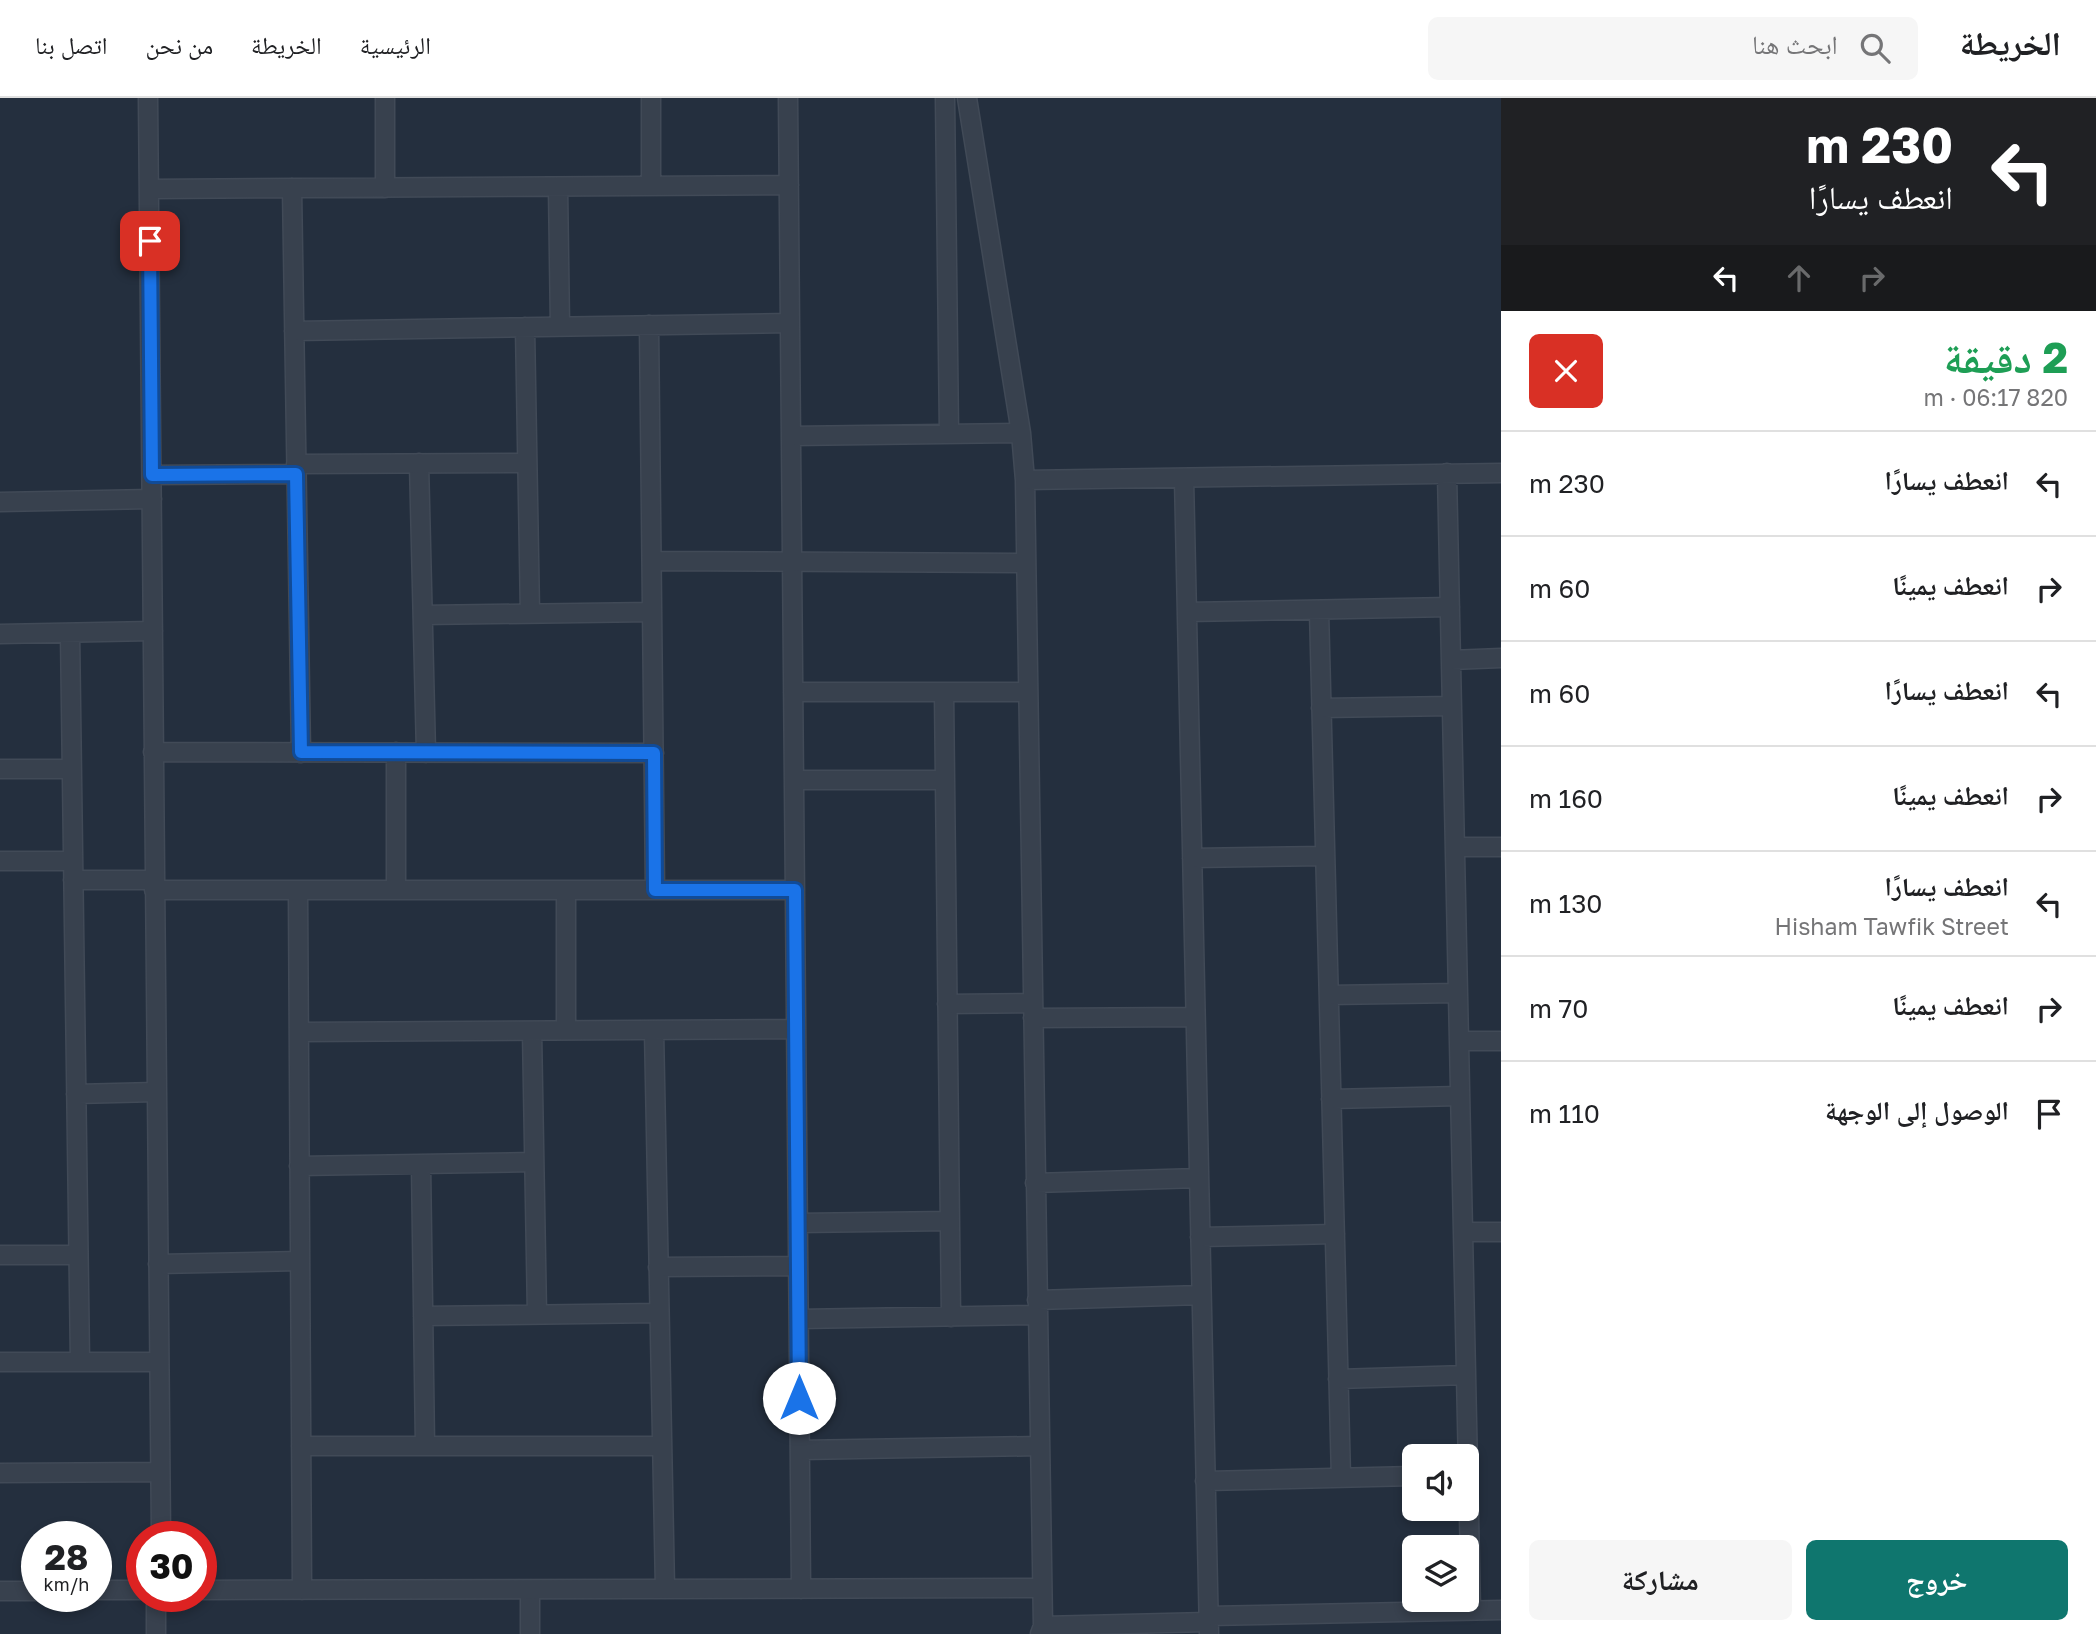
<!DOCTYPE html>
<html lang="ar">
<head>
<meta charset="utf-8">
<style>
	:root { --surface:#fff; --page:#f6f6f6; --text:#202124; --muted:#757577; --line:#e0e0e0; --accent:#0f766e }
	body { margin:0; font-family:"Golos Text","Noto Naskh Arabic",sans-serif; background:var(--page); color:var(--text); direction:rtl; height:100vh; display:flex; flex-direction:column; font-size:26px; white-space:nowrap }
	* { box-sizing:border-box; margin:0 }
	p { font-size:23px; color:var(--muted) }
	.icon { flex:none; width:38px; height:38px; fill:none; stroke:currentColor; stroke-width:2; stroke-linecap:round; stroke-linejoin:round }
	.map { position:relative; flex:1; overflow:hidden; direction:ltr }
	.panel { display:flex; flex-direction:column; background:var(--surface); width:595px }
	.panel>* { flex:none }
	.hud { background:#202124; color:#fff; overflow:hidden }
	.controls { position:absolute; left:1402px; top:1346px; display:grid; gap:14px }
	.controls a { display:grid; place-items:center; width:77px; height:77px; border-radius:10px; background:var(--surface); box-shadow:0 4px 10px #0003; font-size:35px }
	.speed { position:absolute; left:21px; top:1423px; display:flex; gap:14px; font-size:35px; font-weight:700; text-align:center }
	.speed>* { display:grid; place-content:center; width:91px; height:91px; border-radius:50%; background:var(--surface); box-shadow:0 4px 10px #0003; line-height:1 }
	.speed small { font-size:18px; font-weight:400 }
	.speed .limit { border:10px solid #d22; background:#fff; color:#111 }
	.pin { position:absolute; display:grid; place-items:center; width:60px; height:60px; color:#fff; margin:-30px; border-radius:14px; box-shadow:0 4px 10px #0006 }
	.me { position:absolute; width:77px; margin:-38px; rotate:0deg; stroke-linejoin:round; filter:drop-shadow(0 0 5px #0008) }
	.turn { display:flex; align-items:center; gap:24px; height:147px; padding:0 28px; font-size:32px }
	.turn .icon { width:91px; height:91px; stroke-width:2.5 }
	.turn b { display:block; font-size:49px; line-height:60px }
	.lanes { display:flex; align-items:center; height:66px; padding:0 28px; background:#0003; justify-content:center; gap:35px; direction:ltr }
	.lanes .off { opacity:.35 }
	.round { display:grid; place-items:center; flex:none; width:74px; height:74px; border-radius:10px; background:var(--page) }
	.head { display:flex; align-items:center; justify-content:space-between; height:119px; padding:0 28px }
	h1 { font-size:42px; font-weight:700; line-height:52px; color:#1e9e55 }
	.cta { display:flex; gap:14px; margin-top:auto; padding:14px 28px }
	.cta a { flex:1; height:80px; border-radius:10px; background:var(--accent); color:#fff; font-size:28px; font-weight:700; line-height:80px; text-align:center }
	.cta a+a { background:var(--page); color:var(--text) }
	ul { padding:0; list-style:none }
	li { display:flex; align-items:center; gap:21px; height:105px; padding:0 28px; border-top:2px solid var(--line) }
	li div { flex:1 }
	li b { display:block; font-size:26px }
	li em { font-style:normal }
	header { display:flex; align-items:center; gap:42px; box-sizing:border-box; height:98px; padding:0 35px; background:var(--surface); border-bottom:2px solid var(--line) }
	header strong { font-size:33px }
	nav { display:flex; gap:38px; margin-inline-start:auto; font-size:24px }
	.search { width:490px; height:63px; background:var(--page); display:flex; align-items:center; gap:18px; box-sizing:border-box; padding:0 24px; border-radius:10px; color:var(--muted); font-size:26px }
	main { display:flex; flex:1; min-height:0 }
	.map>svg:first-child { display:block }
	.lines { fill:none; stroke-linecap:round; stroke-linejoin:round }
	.minor-casing { stroke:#414a57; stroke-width:21 }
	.minor { stroke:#38414e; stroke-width:18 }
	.route-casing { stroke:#114b97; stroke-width:18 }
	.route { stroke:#1a73e8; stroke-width:12 }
</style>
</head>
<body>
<header>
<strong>الخريطة</strong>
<div class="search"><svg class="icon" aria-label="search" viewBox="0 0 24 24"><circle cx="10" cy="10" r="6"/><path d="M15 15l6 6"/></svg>ابحث هنا</div>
<nav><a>الرئيسية</a><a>الخريطة</a><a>من نحن</a><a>اتصل بنا</a></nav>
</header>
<main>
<section class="panel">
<div class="hud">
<div class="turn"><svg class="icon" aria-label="left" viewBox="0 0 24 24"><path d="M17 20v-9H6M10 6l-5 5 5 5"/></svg><div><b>230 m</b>انعطف يسارًا</div></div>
<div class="lanes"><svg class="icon" aria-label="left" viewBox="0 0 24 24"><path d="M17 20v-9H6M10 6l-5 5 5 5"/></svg><svg class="icon off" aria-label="ahead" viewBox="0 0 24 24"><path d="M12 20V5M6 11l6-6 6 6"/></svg><svg class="icon off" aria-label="right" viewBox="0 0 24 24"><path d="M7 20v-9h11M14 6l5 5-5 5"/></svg></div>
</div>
<div class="head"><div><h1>2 دقيقة</h1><p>820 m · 06:17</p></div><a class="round" style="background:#d93025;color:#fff"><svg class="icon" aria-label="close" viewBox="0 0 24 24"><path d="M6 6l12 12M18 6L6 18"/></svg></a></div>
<ul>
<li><svg class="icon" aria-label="left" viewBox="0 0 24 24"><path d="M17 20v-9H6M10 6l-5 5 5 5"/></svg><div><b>انعطف يسارًا</b></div><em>230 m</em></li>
<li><svg class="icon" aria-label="right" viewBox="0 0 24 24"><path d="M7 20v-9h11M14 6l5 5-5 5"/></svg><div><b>انعطف يمينًا</b></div><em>60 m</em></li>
<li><svg class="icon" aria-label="left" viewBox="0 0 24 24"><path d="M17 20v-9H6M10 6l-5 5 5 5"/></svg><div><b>انعطف يسارًا</b></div><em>60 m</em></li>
<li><svg class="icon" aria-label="right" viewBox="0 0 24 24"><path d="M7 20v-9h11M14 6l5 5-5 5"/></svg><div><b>انعطف يمينًا</b></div><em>160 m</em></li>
<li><svg class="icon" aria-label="left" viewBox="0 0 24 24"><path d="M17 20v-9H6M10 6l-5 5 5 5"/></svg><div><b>انعطف يسارًا</b><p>Hisham Tawfik Street</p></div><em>130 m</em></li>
<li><svg class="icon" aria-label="right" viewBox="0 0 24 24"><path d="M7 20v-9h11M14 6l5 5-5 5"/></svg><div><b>انعطف يمينًا</b></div><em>70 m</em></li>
<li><svg class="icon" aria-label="arrive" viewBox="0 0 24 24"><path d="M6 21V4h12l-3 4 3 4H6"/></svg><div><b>الوصول إلى الوجهة</b></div><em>110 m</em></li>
</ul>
<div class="cta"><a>خروج</a><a>مشاركة</a></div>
</section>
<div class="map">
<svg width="1501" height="1536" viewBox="0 0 1501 1536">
	<rect width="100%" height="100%" fill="#242f3e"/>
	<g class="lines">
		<defs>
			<path id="minor" d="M148,0l13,1438
				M385,0v90
				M651,0v88
				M788,0l13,1491
				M945,0l4,336
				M967,0l54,335 4,47 18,1146 -3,8
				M558,89l2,140
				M292,90l9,565
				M150,91l639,-4
				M649,227l6,565
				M525,229l5,287
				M294,233l496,-8
				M791,338l230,-3
				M419,365l7,290
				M296,366l231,-1
				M1447,375l24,1138
				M152,377l144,-1
				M1184,380l25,1156
				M1025,382l476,-7
				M0,404l152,-3
				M652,463l374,2
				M1319,512l22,868
				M1187,514l263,-5
				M423,517l229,-3
				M70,535l10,729
				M0,536l153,-3
				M1451,562l50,-2
				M793,594h235
				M944,594l7,625
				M1321,610l131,-2
				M153,654l501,1
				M396,654v138
				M0,671h71
				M794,682h151
				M1455,749h46
				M1192,760l133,-2
				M0,763h73
				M73,782h81
				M154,792h641
				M298,792l4,700
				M566,792v140
				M1329,897l129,-2
				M947,906l85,-1
				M1033,920l162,-1
				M654,932l11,559
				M532,933l5,284
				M299,934l497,-3
				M1459,943h42
				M76,996l80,-2
				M1331,1001l129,-3
				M421,1066l4,282
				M299,1068l235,-4
				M1035,1085l164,-5
				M798,1125l152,-2
				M1463,1134h38
				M1200,1139l135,-3
				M0,1157h78
				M158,1166l142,-3
				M658,1169l140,-1
				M1037,1202l164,-5
				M423,1218l236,-3
				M799,1221l238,-4
				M0,1264h159
				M1338,1281l128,-4
				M301,1348h361
				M800,1352l239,-4
				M0,1375l160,-1
				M1205,1383l209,-5
				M96,1492h46
				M201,1492l841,-2
				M530,1492v44
				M0,1493h37
				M1208,1518l293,-6
				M1043,1528l165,-4
				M156,1536v-29l3,-9"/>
		</defs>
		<use href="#minor" class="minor-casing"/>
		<use href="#minor" class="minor"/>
	</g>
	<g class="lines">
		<defs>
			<path id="route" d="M150,143l2,234 144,-1 5,278 353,1 1,137h140l4,508"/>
		</defs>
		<use href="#route" class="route-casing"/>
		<use href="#route" class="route"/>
	</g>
</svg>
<div class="controls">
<a><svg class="icon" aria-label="sound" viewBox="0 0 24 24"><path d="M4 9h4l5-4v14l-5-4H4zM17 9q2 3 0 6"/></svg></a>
<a><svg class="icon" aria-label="layers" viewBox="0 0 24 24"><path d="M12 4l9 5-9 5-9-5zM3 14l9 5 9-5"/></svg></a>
</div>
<div class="speed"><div>28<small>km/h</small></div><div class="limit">30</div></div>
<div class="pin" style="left:150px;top:143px;background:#d93025"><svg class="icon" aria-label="arrive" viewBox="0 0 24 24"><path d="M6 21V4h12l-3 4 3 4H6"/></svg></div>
<svg class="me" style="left:799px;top:1300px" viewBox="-20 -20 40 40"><circle r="19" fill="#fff"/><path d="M0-13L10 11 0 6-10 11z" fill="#1a73e8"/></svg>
</div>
</main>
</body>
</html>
